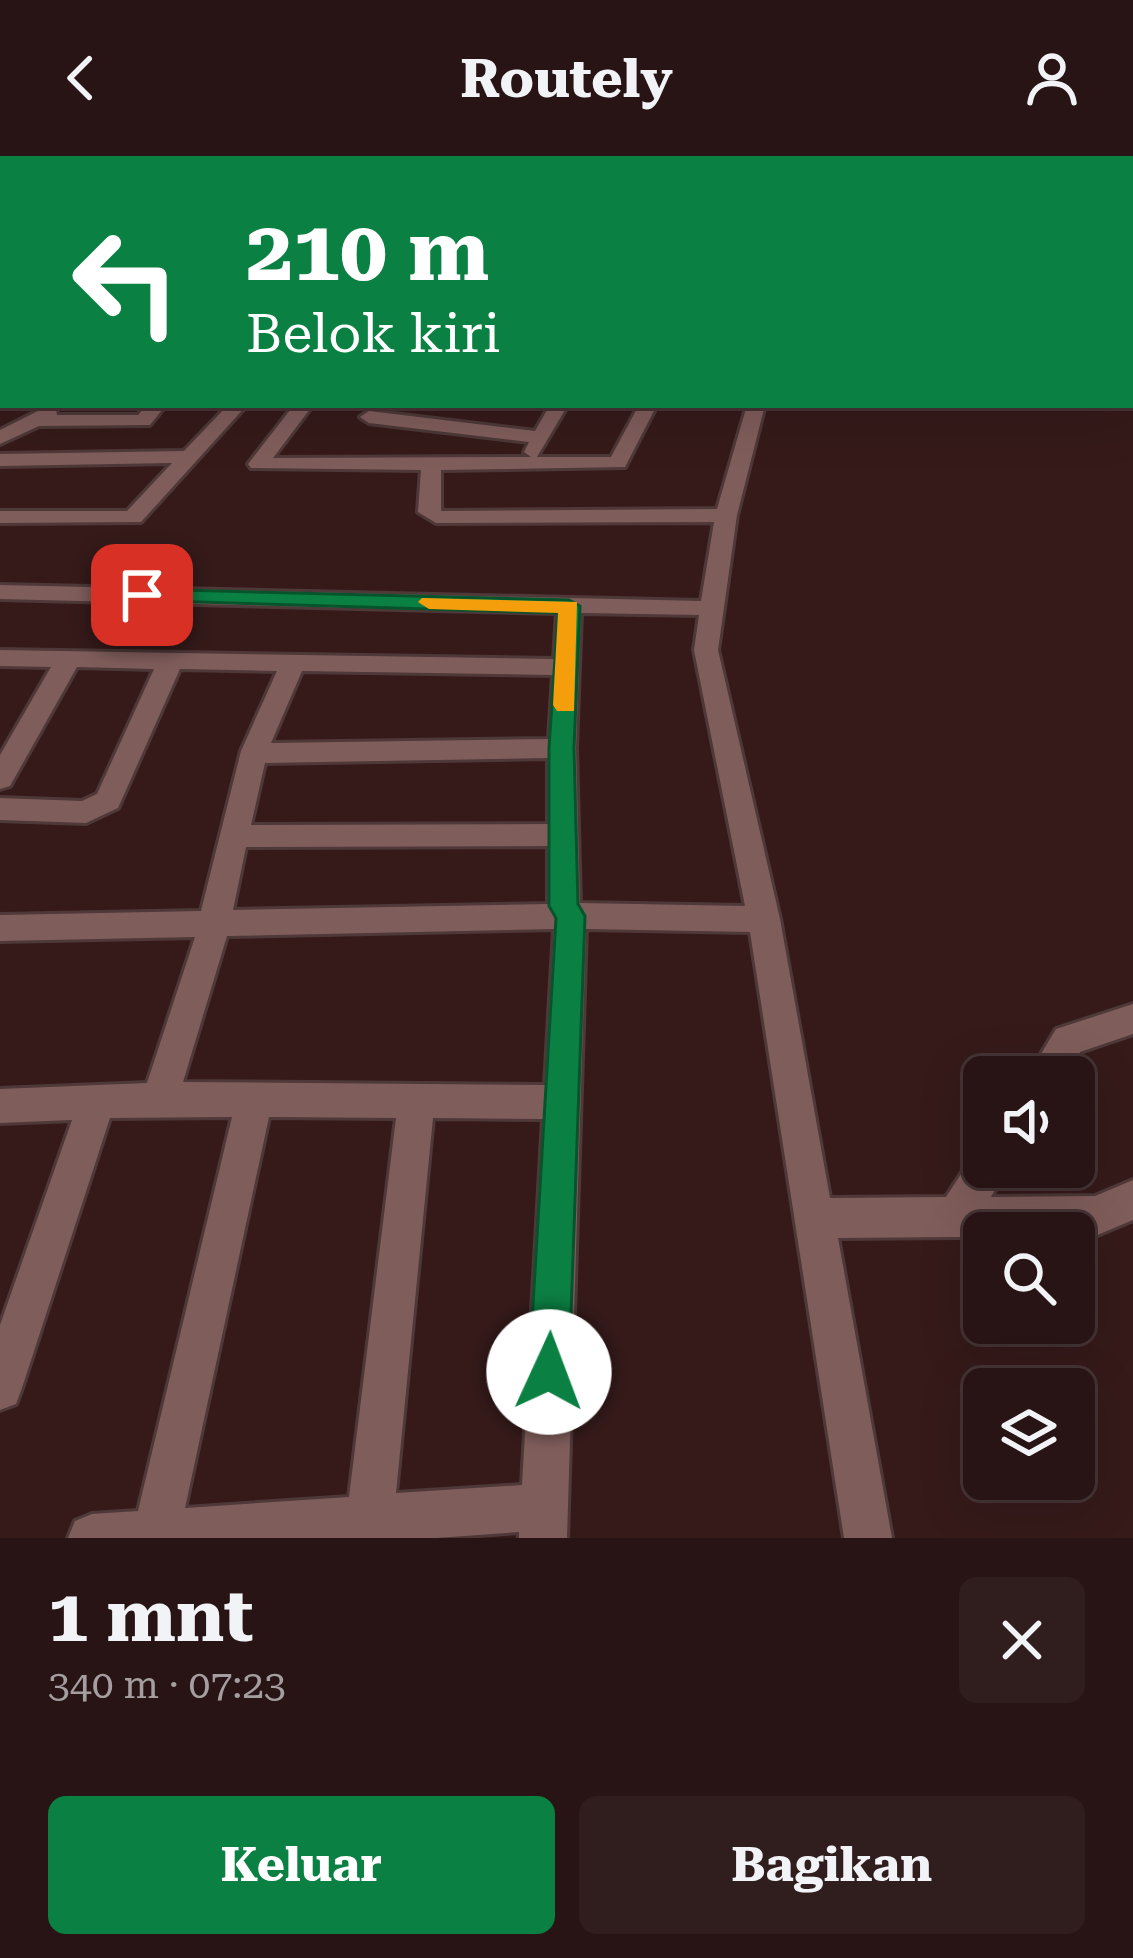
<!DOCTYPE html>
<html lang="id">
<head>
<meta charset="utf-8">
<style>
	:root { --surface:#281414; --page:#301d1d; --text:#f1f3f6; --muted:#a59ea0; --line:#443334; --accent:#0b8043 }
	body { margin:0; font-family:"Roboto Serif",serif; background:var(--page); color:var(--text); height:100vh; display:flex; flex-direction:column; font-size:45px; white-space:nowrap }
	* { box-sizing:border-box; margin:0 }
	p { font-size:39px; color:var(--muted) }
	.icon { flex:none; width:66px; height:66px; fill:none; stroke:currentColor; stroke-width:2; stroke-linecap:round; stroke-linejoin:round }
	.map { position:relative; height:1382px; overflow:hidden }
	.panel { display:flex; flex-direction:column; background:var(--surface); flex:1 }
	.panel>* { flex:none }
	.guide { position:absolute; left:0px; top:0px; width:1134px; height:252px; box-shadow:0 12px 48px #0002,0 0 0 3px var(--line); background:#0b8043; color:#fff; overflow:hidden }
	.tools { position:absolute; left:963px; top:900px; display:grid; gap:24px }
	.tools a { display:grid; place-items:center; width:132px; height:132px; border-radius:18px; background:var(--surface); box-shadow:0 12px 48px #0002,0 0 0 3px var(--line); font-size:60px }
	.pin { position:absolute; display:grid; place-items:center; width:102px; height:102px; color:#fff; margin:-51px; border-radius:24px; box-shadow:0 6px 18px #0006 }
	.me { position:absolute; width:132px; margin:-66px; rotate:2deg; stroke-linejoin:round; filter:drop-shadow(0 0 9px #0008) }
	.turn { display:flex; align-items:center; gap:42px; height:252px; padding:0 48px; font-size:54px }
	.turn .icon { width:156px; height:156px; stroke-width:2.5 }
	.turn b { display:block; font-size:84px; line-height:102px }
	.round { display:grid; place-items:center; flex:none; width:126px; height:126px; border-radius:18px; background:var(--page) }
	.overview { display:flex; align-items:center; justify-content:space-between; height:204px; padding:0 48px }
	h1 { font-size:72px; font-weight:700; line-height:90px }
	.cta { display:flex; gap:24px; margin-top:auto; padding:24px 48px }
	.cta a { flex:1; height:138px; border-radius:18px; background:var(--accent); color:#fff; font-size:48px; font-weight:700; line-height:138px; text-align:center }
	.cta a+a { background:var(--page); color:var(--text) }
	header { display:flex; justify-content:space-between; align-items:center; height:156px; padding:0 48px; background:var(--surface); font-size:54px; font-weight:700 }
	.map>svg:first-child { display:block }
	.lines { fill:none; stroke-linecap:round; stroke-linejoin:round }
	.lane-casing { stroke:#4e3838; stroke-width:6 }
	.street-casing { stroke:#4e3838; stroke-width:6 }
	.lane { fill:#7f5d5b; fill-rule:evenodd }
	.street { fill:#7f5d5b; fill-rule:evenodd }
	.route { fill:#0b8043; stroke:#07532c; stroke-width:3 }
	.slow { fill:#f59e0b }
</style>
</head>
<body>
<header><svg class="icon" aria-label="back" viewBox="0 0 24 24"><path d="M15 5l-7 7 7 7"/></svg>Routely<svg class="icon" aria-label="person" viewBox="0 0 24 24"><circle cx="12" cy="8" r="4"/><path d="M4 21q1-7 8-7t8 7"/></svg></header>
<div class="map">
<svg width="1133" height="1382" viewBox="0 0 1133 1382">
	<rect width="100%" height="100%" fill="#361a1a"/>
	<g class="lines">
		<defs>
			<path id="lane" d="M962,0h6v3h-6z
				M1131,11h2v4h-2z
				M1131,43h2v4h-2z
				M1131,85h2l-2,5z
				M1131,185l2,1v7l-2,-1z"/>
			<path id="street" d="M463,0h24l3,3h-24z
				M0,7l3,1v8l-3,-1z
				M3,47v8l-3,1v-8z
				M3,109v10l-3,1v-10z
				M3,139v10l-3,1v-10z
				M3,181v10l-3,1v-10z
				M0,235h3l-3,12z
				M147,249h19l-16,20 -111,1 -39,18v-14l42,-21h14l1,6h81z
				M228,249h19l-106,117 -141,1v-12h127l45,-48 -172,3v-12l184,-3z
				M294,249h19l-40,53 258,-1 -7,-5 5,-10 -160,-19 -9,-6 9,-6 166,20 15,-26h18l-31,52h74l28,-52h18l-32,62 -184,3v41l276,-2 30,-104h18l-28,110 -19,135 62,269 50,279 116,-1 28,-43 10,-4v17h23l-16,30 104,-1 38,-16v40l-38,16 -257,2 54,300h-48l-94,-606 -164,-3 -19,609h-48v-6l-82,6h-369l7,-17 17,-7 46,-3 94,-394 -122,1 -88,270 -6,16 -16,6v-85l72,-205 -72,3v-34l147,-6 48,-146 -195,4v-26l201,-4 40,-160 36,-80 -97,-2 -62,139 -32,15 -86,-3v-22l82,3 15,-7 57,-125 -77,-2 -67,119 -10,3v-34l51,-88 -51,-1v-16l554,9 3,-46 -557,-14v-14l701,16 13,-79 -278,1 -18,-11 3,-42 -170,-2 -3,-4zM581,457l118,2 -5,35 51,256 -165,-3 -4,-155zM302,515l251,4 -4,64 -278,4zM548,602v66l-297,1 14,-62zM548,690v58l-315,6 13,-63zM554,773l-9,156 -362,-3 44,-146zM269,961l127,1 -47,379 -164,11zM433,962l110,1 -21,366 -126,8z
				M1133,848v30l-53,18 -15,25h-38l29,-48z"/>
		</defs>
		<use href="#lane" class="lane-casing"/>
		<use href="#street" class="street-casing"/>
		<use href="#lane" class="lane"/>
		<use href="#street" class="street"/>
	</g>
	<path class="route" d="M142,433l427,11 11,6 -6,142 4,156 7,12 -16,456 -6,14 -14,6 -14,-6 -6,-14 27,-454 -7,-12v-158l9,-135 -423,-13 -3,-5z"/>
	<path class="slow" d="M422,442l155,4 -3,109h-17l-4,-6 5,-92 -129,-4 -11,-7z"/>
</svg>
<div class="tools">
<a><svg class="icon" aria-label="sound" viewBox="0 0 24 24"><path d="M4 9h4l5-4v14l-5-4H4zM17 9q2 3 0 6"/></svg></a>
<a><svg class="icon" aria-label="search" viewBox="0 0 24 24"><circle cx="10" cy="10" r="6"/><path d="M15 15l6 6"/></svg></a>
<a><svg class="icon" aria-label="layers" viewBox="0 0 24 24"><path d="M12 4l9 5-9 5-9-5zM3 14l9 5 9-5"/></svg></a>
</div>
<div class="pin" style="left:142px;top:439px;background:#d93025"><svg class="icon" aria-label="arrive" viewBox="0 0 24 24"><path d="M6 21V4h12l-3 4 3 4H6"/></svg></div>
<svg class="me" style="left:549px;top:1216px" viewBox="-20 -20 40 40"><circle r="19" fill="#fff"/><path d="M0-13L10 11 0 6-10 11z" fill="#0b8043"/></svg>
<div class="guide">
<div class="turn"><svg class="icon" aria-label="left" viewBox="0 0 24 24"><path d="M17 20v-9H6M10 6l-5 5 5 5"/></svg><div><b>210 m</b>Belok kiri</div></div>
</div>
</div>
<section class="panel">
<div class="overview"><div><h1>1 mnt</h1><p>340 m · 07:23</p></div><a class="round"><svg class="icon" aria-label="close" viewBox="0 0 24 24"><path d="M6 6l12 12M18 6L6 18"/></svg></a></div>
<div class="cta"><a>Keluar</a><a>Bagikan</a></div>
</section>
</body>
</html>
